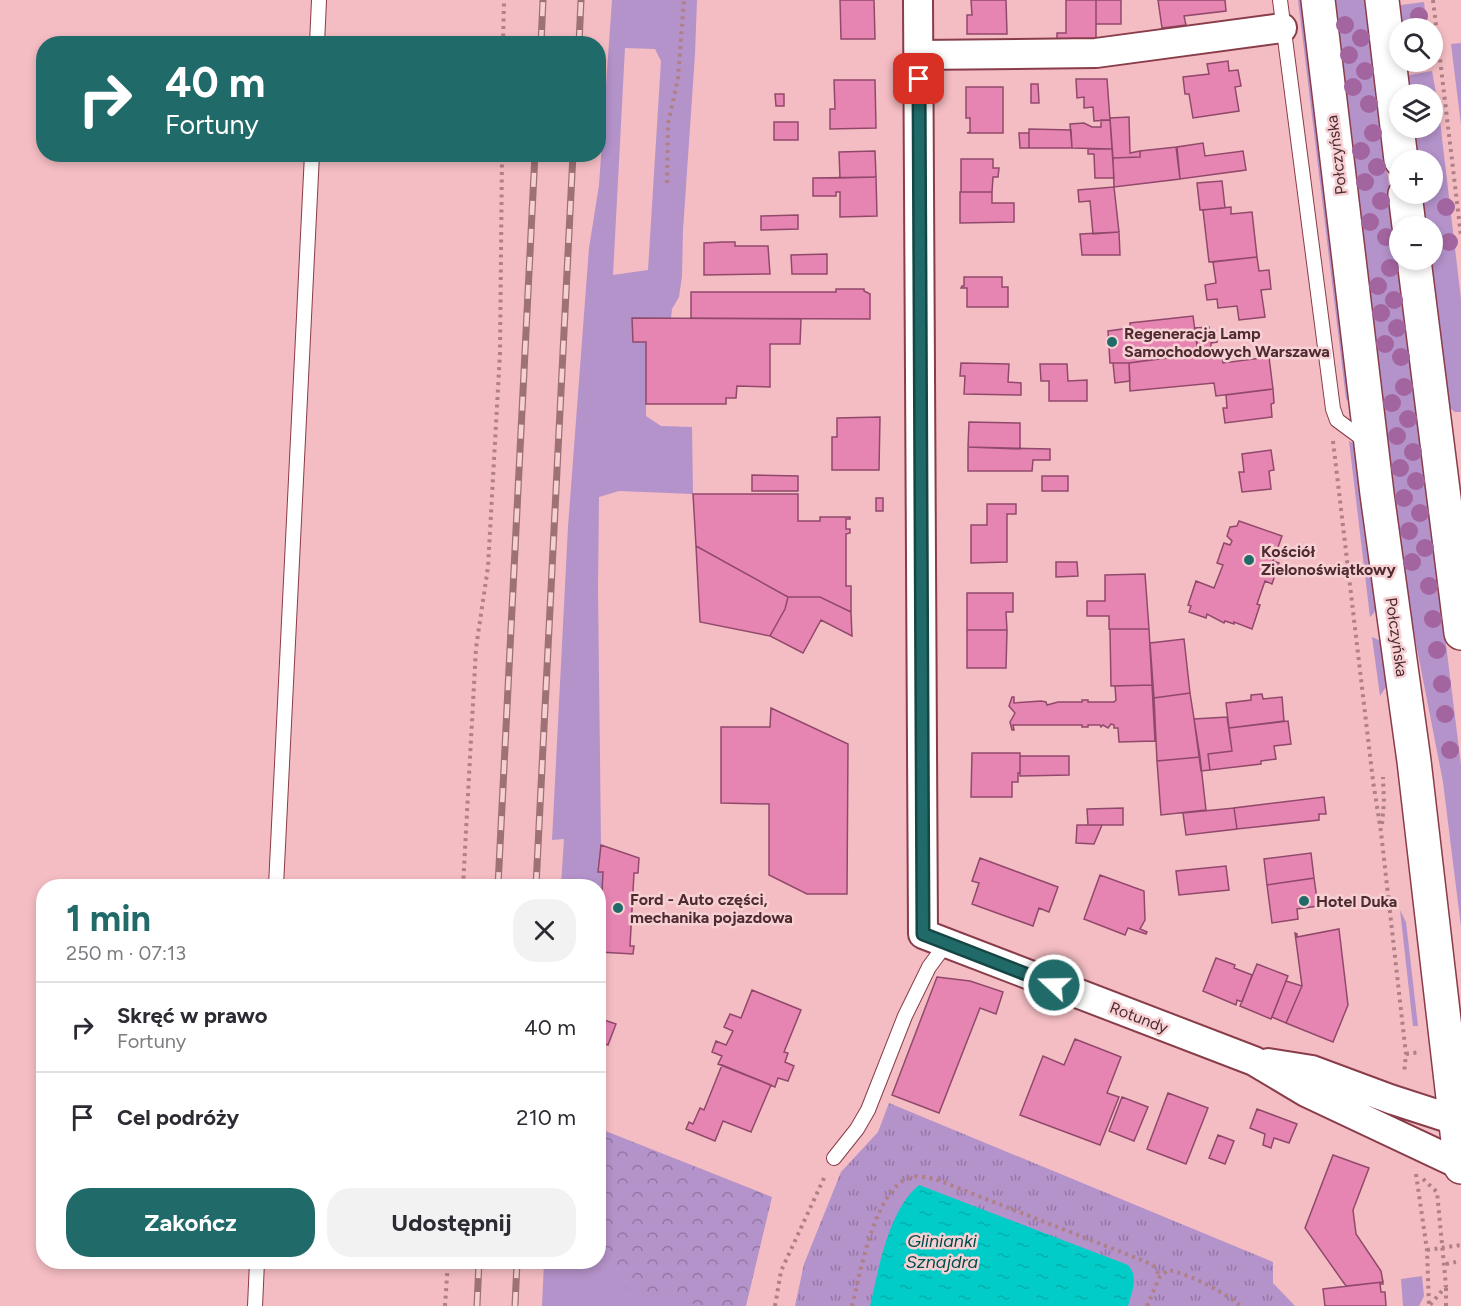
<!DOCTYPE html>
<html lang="pl">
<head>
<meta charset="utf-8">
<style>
	:root { --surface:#fff; --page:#f2f2f3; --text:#2b2b33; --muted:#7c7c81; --line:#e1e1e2; --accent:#206b69 }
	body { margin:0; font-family:Figtree,sans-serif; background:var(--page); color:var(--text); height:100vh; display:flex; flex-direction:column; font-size:22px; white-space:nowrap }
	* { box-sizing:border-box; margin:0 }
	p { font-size:20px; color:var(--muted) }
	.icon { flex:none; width:33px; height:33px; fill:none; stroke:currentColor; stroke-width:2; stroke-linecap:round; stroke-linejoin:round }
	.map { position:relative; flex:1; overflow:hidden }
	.side { position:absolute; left:36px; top:879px; width:570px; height:390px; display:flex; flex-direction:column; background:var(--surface); border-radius:24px; box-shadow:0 3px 9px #0003 }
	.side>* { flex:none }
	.banner { position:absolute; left:36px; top:36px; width:570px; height:126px; border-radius:24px; box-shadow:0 3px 9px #0003; background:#206b69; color:#fff; overflow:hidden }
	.buttons { position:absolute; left:1389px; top:18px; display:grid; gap:12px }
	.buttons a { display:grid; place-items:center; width:54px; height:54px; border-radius:50%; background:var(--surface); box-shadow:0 3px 9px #0003; font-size:30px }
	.pin { position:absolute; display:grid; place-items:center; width:51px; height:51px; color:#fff; margin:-26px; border-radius:12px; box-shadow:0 3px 9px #0006 }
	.me { position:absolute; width:66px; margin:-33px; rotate:291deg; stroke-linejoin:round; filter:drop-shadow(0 0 4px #0008) }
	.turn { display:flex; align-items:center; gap:21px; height:126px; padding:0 30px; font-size:27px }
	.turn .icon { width:78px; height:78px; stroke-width:2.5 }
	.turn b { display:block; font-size:42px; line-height:51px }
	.round { display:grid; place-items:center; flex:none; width:63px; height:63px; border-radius:24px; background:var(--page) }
	.head { display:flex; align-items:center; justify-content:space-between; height:102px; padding:0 30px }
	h1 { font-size:36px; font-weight:700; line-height:45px; color:var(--accent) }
	.button { display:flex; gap:12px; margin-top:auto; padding:12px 30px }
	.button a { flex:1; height:69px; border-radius:24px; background:var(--accent); color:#fff; font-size:24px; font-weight:700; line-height:69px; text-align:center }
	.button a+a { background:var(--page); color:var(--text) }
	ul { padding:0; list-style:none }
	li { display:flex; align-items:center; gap:18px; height:90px; padding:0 30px; border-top:2px solid var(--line) }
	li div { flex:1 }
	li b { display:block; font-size:22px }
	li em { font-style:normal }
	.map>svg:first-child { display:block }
	.green { fill:#b492ca; fill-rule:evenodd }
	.forest { fill:url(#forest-crowns) }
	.park { fill:url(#park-tufts) }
	.water { fill:url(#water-ripples) }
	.building { fill:#e785b2; stroke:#91496b; stroke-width:1.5 }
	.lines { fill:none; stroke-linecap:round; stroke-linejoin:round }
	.service-casing { stroke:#893c49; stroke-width:16 }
	.minor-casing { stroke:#893c49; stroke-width:32 }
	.secondary-casing { stroke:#893c49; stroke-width:36 }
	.path { stroke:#af8186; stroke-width:4; stroke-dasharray:3 4.5; stroke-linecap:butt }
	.service { stroke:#fff; stroke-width:14 }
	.minor { stroke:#fff; stroke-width:28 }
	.secondary { stroke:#fff; stroke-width:33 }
	.rail-casing { stroke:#9d7176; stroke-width:7 }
	.rail { stroke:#f6d0d3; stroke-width:4.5; stroke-dasharray:14; stroke-linecap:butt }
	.tree { fill:#a3659f }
	.route-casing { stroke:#154644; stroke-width:15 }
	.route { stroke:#206b69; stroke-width:10 }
	.poi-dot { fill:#206b69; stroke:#f6d0d3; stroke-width:2 }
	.labels { text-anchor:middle; stroke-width:5; stroke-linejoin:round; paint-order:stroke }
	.street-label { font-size:16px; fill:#4e2b30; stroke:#f6d0d3 }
	.poi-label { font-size:16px; font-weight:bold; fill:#4e2b30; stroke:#f6d0d3; text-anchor:start }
	.water-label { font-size:18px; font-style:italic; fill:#004c4a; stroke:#f6d0d3 }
</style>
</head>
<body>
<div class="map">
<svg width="1461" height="1306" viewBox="0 0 1461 1306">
	<defs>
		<pattern id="forest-crowns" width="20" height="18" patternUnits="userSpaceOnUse" patternTransform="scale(1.5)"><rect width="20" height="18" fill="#b492ca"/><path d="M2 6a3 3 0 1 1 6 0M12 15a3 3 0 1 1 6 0" fill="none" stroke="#9577a4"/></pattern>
		<pattern id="park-tufts" width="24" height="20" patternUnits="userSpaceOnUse" patternTransform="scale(1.5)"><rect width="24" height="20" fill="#b492ca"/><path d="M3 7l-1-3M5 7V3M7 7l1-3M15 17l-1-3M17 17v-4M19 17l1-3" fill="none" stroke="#9577a4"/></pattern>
		<pattern id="water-ripples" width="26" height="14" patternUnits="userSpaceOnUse" patternTransform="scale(1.5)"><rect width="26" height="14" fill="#01ccc7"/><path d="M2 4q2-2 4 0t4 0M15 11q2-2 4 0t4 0" fill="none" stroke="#04afab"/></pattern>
	</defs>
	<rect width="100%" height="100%" fill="#f4bdc3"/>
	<path class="green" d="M612,0h85l-2,54 -12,176 -1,46 -3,21 -7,12 -1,9 -39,1 1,23h13v74l15,10 31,1 1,67 -74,-3 -20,6 -1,92 3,256 -3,26 5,1 -4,93 -1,-79h-37l3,-47 -12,1 16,-313 21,-279 10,-63zM625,48l30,1 6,12 -13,209 -35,5z
		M1298,0h5l47,400 -1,1 -3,-2z
		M1333,0h33l95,765v162l-18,-145 -39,-200z
		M1424,2l3,26h-27l-3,-19 4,-4z
		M1461,43v82l-10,-81z
		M1432,71l6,33 23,195v113h-6l-8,-6 -19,-146h4v-34h-8l-4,-32h12v-34h-16l-4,-32h20v-34h-24l-2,-15 4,-4z
		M1349,441l6,3 24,156 -5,13 -4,4z
		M1372,637l9,4 9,40 -10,15z
		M1400,910l6,12 12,104h-5z
		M599,1252l4,14 100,40h-161l2,-44h54z
		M1422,1276l2,20 -5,10h-16l-2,-27z"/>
	<path class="forest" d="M598,1128l174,69 -26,109h-43l-75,-16 -25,-24 -5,-14z"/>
	<path class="park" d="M889,1103l384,159v21l22,23h-500l9,-42 37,-92 37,-40z"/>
	<path class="water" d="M919,1185l209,80c11,12 4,26 0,41h-258c9,-38 18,-95 49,-121z"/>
	<path class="building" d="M840,0h34l1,39h-34z
		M971,0h35l1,34h-40v-19h5z
		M1066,0h30v46l-39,1v-14h9z
		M1096,0h25v24h-25z
		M1158,0h67l1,11 -42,5 2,9 -24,3z
		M1228,61l1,10 9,-1 3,16 -6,1 4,24 -46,7 -4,-24h-4l-2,-17 26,-3 -2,-10z
		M1076,79h31l3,41 -16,1 -1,-14 -9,1v-11l-7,1z
		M834,80h41l1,48 -46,1v-20h5z
		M1031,84h7l1,19h-8z
		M966,87h37v46h-36l3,-1v-14h-4z
		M775,94h9v12h-8z
		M1129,117l1,36 10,-2v6l-27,1 -3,-40z
		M1101,120h9l2,29 -40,-1 -2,-24 14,-1 8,4h9z
		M774,122h24v18h-24z
		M1029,129l42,1 1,18h-43z
		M1019,133h10v15h-9z
		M1203,143l2,13 38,-5 3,19 -66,9 -3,-32z
		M1176,147l4,32 -66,8 -1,-29 27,-1v-6z
		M1088,149h24l2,29h-19l-1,-24h-6z
		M875,151l1,26 -36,1 -1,-26z
		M961,159h32v9h6l-1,9h-5l-1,15h-31z
		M876,177l1,39 -37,1v-25h-4v4h-23v-18z
		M1222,181l3,27 -25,2 -3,-27z
		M1114,187l5,45 -26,2 -3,-33 -11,1 -1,-12z
		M960,192h32v11h22v19l-54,1z
		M1231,207v7l21,-2 5,45 -48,5 -6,-52z
		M798,215v14l-37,1v-14z
		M1119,232l1,23h-38l-2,-21z
		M723,242h12v4h33l2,28 -66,1v-32z
		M827,254v20h-35l-1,-19z
		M1257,257l2,14 10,-1 2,19 -10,1 4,27 -26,3 -2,-14 -19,2 -1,-9 -10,1 -2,-15 11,-2 -3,-21z
		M964,277h38v10h6v20h-41v-19h-6l1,-2h2z
		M836,289h28v2l6,3v25l-179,-1v-26h145z
		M1193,316l5,37 -69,10h-19l-2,-32 22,-3v-5z
		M632,318l169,1 -1,25h-30v43l-33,-1 -1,12h-10v6h-80v-62h-13z
		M1209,327l1,5 6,-1 1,11 -6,1v5l-13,2 -3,-22z
		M1221,351l2,12 46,-6 4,32 -57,7 -2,-13 -84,8 -1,-28z
		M961,363l48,1 -1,18 13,1v12l-57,-1 1,-18h-5z
		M1113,363h16l1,18 -15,2z
		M1040,364h27l1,17 19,-1v21h-38v-20h-8z
		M1273,389l1,14 -3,1 1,13 -47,6 -2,-15h4l-1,-13z
		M880,417l-1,53h-47v-33h5v-19z
		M969,422l51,1v26l-52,-2z
		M968,447l82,2v11h-17l-1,11h-64z
		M1271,450l3,20 -5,1 2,18 -29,3 -3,-20h5l-2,-18z
		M752,475l46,1v15h-46z
		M1042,476h26v15h-26z
		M693,494h105v27h22v-4h30v2h-4v10h4v4l-4,1v52h5v26l-31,-15h-32l-92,-51z
		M876,498h7v13h-7z
		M987,504h29v10h-9v48l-36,1v-38h16z
		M1239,521l43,15 -9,25 6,2 -7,21 -7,-3 -8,23 3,1 -8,24 -18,-7v2l-9,-3 -1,2 -17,-9 -1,4 -17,-6 2,-6 -3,-1 8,-24 18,7 9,-23 -6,-2 7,-20 6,2 2,-4 -5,-5 3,-9 7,-1z
		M696,546l92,51 -3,12 -15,27 -70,-14z
		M1056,562h21l1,14 -22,1z
		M1145,574l4,55h-40v-13h-22v-15h18v-26z
		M967,593h46v19h-7l1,18h-40z
		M788,597h32l31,15 1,24 -31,-16 -18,33 -33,-17 15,-27z
		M1110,629h39l3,56 -41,1z
		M967,630h40l-1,38h-39z
		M1184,639l6,54 -36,5 -4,-55z
		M1152,685l3,56 -36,1 -1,-14h-4v-3l-3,-1 -3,4 -5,-3 -2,2 -1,-2h-12v2h-6v-2h-69l1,5h-2l-2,-8 5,-9 -6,-7 3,-9h2v6l27,-2 5,1 1,3 11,-3h24v-2h6v2h26l2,-2 -1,-14z
		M1190,693l10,64 -43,4 -3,-63z
		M1262,694l1,5 19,-2 2,24 -55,7 -3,-25 25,-3v-5z
		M771,708l77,36 -1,150h-40l-38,-19v-71l-48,-1v-76h49z
		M1227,717l5,34 -24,3 2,16 -9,1 -7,-52z
		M1288,721l3,23 -17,2 2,13 -15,2v3l-51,6 -2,-16 24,-3 -3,-23z
		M972,753h48v20h-2v9h-6v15h-41z
		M1020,756h49v19l-49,1z
		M1200,757l6,53 -45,5 -4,-54z
		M1324,797l2,17h-7v6l-82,9 -3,-21z
		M1123,808v17h-35l-1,-16z
		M1234,808l3,21 -51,6 -3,-22z
		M1077,825h25l-8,19 -18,-1z
		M601,845l38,13 -1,15h-4l-4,73h4l-1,8 -34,-2 4,-80h-5z
		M1311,853l3,25 -47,7 -3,-26z
		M980,858l78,29 -9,25 -10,-4 -6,18 -61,-22 7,-21 -7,-2z
		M1226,866l3,24 -50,5 -3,-24z
		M1100,875l44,16 1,29 -5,9 7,3 -1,2 -18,-6 -3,7 -41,-16z
		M1314,878l4,28 -21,3 1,10 -26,4 -5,-38z
		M1339,929l9,76 -15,37 -47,-19 16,-37 -7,-53 2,1v3z
		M1216,958l19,7 -1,3 18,7 -10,27 -5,-2 -1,5 -33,-14z
		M1257,964l31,12 -17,43 -31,-13z
		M937,977l33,4 33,11 -7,22 -16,-6 -41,105 -47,-18z
		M1286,981l16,5 -16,37 -14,-6z
		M752,990l49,20 -17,42 4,1 -3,9 9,4 -6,15 -10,-3 -3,9 -57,-23 4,-8 -10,-4 4,-11 10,4 7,-14 -9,-4 6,-13 11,4z
		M604,1020l12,4 -8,21 -10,-4v-7z
		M1075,1039l46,18 -14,36 12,4 -19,48 -80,-30 23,-59 21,9z
		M722,1065l49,20 -20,47 -28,-11 -8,20 -29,-12 3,-7 4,2 7,-16 4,2z
		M1168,1093l40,15 -22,56 -39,-15z
		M1122,1097l26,10 -14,34 -25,-10z
		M1257,1109l40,15 -8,19 -15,-5 -3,10 -8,-3 2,-11 -15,-6z
		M1218,1135l16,6 -9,23 -16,-6z
		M1333,1155l36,13 -16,42 3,24 25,37 2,11 -37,4 -41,-58z
		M1383,1282v2h-3l1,8h4l1,14h-61l-2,-17z"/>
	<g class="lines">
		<defs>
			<path id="service" d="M1280,0l53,409 4,11 31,23
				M317,44l2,-44
				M276,886l36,-732
				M834,1158l23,-29 11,-19 37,-94 24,-49 17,-23
				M255,1306l2,-44"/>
			<path id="minor" d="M918,0l5,934 331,127 52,31 155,73
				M919,55l177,-2 186,-25
				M1268,1063l44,7 78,29 71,23"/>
			<path id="secondary" d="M1318,0l59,494 37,267 47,406
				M1382,0l19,160
				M1405,194l4,32
				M1414,260l47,373"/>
		</defs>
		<use href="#service" class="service-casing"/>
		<use href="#minor" class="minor-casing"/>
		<use href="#secondary" class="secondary-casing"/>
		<path class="path" d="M1433,0l28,236
			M503,44l1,-44
			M667,183l1,-59 10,-46 6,-78
			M1333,441l40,340 8,51 23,205 2,17 -2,20
			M1382,824l2,-22 -1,-25
			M463,886l13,-238 12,-81 12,-214 2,-199
			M1406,1054l14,-2
			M1416,1174l11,76 2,56
			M1423,1179l14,13 9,94 -16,19
			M1427,1250l34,-5
			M1446,1264l10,-2
			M445,1306l3,-44
			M775,1306l6,-35 44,-95
			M852,1306c8,-32 23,-119 59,-129 7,-2 17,1 24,2l204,80 14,6 7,11
			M1147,1306l13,-30 8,-6c26,6 52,20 73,36
			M1446,1306v-19"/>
		<use href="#service" class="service"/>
		<use href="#minor" class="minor"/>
		<use href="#secondary" class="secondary"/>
		<defs>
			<path id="rail" d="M541,44l2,-44
				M579,44l2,-44
				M498,886l37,-732
				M536,886l37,-732
				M477,1306l2,-44
				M515,1306l2,-44"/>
		</defs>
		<use href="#rail" class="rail-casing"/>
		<use href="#rail" class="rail"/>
	</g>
	<g class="tree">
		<circle cx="1419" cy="16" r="9"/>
		<circle cx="1345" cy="25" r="9"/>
		<circle cx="1361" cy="38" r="9"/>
		<circle cx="1349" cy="55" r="9"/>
		<circle cx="1365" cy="71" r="9"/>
		<circle cx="1353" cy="87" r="9"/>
		<circle cx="1369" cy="104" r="9"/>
		<circle cx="1373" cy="133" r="9"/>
		<circle cx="1361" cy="151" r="9"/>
		<circle cx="1377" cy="167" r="9"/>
		<circle cx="1365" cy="182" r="9"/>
		<circle cx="1381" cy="201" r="9"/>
		<circle cx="1446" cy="207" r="9"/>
		<circle cx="1370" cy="222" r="9"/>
		<circle cx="1386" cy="237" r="9"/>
		<circle cx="1449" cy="242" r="9"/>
		<circle cx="1390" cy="268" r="9"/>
		<circle cx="1378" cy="286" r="9"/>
		<circle cx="1394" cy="300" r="9"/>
		<circle cx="1381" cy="313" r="9"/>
		<circle cx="1397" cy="328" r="9"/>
		<circle cx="1385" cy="344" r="9"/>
		<circle cx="1401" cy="357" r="9"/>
		<circle cx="1404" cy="387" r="9"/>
		<circle cx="1392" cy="403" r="9"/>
		<circle cx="1408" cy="419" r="9"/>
		<circle cx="1397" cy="436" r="9"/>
		<circle cx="1413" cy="452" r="9"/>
		<circle cx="1400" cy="468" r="9"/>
		<circle cx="1416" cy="481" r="9"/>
		<circle cx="1404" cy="498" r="9"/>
		<circle cx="1420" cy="513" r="9"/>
		<circle cx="1409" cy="531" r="9"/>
		<circle cx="1425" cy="548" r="9"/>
		<circle cx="1412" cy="562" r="9"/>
		<circle cx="1429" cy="586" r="9"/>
		<circle cx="1433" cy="619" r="9"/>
		<circle cx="1437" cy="650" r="9"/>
		<circle cx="1442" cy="684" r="9"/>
		<circle cx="1445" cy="714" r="9"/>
		<circle cx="1450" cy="750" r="9"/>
	</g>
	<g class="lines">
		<defs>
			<path id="route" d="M919,79l4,855 131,51"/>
		</defs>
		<use href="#route" class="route-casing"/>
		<use href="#route" class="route"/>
	</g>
	<g class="poi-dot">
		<circle cx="1112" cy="342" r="6"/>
		<circle cx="1249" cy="560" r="6"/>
		<circle cx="1304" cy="901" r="6"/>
		<circle cx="618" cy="908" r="6"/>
	</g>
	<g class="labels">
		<g class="street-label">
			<text transform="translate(1336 155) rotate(-97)" y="6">Połczyńska</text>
			<text transform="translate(1397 637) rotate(82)" y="6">Połczyńska</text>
			<text transform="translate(1139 1017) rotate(21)" y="6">Rotundy</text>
		</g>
		<g class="poi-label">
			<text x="1124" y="339">Regeneracja Lamp<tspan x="1124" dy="18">Samochodowych Warszawa</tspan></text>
			<text x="1261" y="557">Kościół<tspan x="1261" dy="18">Zielonoświątkowy</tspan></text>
			<text x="630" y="905">Ford - Auto części,<tspan x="630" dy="18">mechanika pojazdowa</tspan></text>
			<text x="1316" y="907">Hotel Duka</text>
		</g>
		<g class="water-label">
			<text x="942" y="1247">Glinianki<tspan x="942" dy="21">Sznajdra</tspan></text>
		</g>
	</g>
</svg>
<div class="buttons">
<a><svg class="icon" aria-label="search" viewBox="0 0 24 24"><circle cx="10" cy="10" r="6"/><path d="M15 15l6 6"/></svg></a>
<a><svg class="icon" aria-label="layers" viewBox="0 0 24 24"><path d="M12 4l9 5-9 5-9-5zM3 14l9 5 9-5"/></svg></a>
<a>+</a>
<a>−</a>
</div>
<div class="pin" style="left:919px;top:79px;background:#d93025"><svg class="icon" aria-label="arrive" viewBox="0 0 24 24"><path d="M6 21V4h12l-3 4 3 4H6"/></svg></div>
<svg class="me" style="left:1054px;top:985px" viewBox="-20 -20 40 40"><circle r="17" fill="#206b69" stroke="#fff" stroke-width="3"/><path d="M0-11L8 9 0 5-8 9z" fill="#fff"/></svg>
<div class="banner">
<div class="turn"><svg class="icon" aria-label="right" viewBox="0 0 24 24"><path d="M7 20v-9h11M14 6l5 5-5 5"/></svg><div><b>40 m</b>Fortuny</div></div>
</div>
<section class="side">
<div class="head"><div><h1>1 min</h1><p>250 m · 07:13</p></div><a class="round"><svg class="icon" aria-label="close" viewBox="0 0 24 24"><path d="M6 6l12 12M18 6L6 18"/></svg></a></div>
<ul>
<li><svg class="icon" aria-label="right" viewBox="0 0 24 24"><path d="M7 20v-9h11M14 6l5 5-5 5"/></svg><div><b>Skręć w prawo</b><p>Fortuny</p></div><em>40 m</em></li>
<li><svg class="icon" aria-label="arrive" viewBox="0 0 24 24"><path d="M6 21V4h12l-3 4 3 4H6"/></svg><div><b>Cel podróży</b></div><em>210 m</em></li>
</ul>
<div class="button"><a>Zakończ</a><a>Udostępnij</a></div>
</section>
</div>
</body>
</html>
